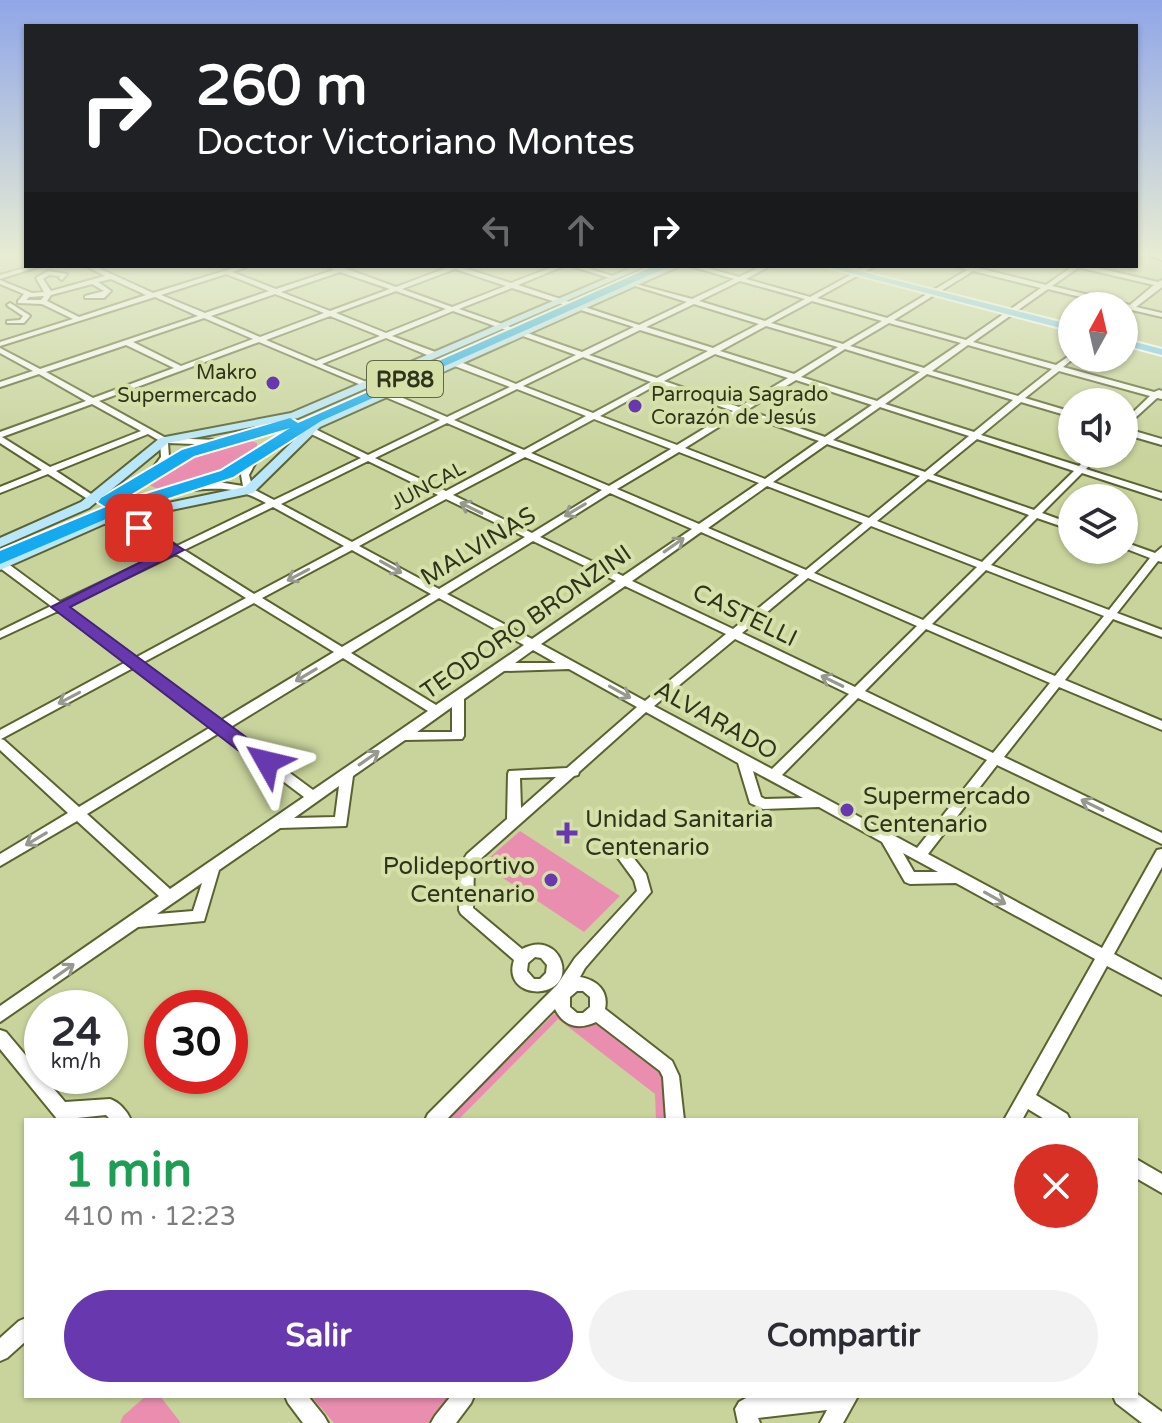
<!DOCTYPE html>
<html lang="es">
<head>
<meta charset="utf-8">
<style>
	:root { --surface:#fff; --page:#f2f2f3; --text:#2b2b33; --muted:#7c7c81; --accent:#6838af }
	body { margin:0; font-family:"Varela Round",sans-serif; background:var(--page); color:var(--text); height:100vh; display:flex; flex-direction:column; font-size:30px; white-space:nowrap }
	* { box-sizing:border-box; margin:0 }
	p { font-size:26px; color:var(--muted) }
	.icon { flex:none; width:44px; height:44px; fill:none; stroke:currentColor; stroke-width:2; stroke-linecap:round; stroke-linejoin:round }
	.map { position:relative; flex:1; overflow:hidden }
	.side { position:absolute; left:24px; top:1118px; width:1114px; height:280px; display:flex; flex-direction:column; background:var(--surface); border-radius:0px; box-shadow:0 2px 6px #0004 }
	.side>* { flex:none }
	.guide { position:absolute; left:24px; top:24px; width:1114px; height:244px; border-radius:0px; box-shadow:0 2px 6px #0004; background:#202124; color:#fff; overflow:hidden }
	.needle { width:52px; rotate:8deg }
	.controls { position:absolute; left:1058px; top:292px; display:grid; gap:16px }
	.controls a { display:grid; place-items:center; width:80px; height:80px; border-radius:50%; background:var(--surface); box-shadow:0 2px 6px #0004; font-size:40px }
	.speed { position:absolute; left:24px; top:990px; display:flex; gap:16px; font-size:40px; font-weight:700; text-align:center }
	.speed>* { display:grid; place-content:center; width:104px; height:104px; border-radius:50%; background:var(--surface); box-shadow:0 2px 6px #0004; line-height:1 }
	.speed small { font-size:20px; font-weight:400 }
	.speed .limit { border:12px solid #d22; background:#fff; color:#111 }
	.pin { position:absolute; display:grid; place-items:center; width:68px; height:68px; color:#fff; margin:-34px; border-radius:16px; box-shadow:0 4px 12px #0006 }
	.me { position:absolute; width:88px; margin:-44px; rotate:307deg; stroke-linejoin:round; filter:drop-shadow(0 0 6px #0008) }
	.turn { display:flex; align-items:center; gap:28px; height:168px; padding:0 40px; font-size:36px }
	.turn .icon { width:104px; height:104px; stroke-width:2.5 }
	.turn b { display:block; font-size:56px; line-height:68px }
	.lanes { display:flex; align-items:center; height:76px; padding:0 40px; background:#0003; justify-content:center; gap:40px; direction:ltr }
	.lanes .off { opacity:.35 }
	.round { display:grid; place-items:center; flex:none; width:84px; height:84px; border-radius:42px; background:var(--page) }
	.headline { display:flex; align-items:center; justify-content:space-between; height:136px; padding:0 40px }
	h1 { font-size:48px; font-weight:700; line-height:60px; color:#1e9e55 }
	.button { display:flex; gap:16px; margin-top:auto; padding:16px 40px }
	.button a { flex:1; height:92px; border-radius:48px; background:var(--accent); color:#fff; font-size:32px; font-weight:700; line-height:92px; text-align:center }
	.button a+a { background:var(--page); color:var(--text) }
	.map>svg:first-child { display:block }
	.green { fill:#e98eaf }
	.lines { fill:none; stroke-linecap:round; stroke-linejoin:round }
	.street-casing { stroke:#5a632f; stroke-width:4 }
	.secondary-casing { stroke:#5a632f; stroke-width:4 }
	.primary-casing { stroke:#fff; stroke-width:4 }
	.highway-casing { stroke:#fff; stroke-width:4 }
	.street { fill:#fff; fill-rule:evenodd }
	.secondary { fill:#b8e6fa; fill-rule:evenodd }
	.primary { fill:#71ccf6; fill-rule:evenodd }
	.highway { fill:#13aaf0; fill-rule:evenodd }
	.oneway { stroke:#97998e }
	.route { fill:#6838af; stroke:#442472; stroke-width:2 }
	.poi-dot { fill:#6838af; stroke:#d6e1a9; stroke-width:3 }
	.labels { text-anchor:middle; stroke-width:8; stroke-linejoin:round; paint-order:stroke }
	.far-poi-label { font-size:20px; fill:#2f331d; stroke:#d6e1a9; text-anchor:end }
	.far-street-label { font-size:20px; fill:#2f331d; stroke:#d6e1a9 }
	.shield { fill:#d6e1a9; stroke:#616747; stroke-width:2 }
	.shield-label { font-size:22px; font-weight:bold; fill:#2f331d }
	.street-label { font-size:24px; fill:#2f331d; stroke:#d6e1a9 }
	.poi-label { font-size:24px; fill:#2f331d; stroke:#d6e1a9; text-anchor:start }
</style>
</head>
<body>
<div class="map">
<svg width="1162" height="1423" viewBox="0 0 1162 1423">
	<rect width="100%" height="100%" fill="#c9d49d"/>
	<path class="green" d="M249,440l8,3v7l-28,20 -69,20 -11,-5 27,-23z
		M520,831l100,65 -36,36 -102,-68z
		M554,1014l46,10 58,44 4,8 4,44h-10l-1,-26 -97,-75 -100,101h-11z
		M146,1396h14l21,27h-61l3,-7z
		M311,1396h140l-23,27h-94z"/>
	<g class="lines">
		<defs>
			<path id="street" d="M1152,256h10v4l-9,-3z
				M31,266h10l-41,13v-4z
				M86,266h8l59,27 87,-27h9l-17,6 44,17 58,-19 -7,-4 17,2 52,19 53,-20 -1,-1h14l-1,1 50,16 44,-17h9l-46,19 121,40 48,-23 -55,-17v-2l60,16 42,-20 -44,-13h10l39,11 23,-11h8l-24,13 64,18 57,-31h8l-58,32 70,20 80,-48 -10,-4h23l-2,2 68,17 27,-19h16l69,16 4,-2v7l-26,20 26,6v4l-30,-7 -5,3 -3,-1 2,-4 -2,-2h-7l-69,-17 -75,53 83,23 16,-11v4h2l-11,9 91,25 5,-2 3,1v8l-5,-1 -33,30 38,11v6l-38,-11v-13l26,-25 -91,-25 -34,27 47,14v5l-51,-15 -40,33 98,31 12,-12h9l-14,15 76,24v6l-80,-26 -40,40 30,11v6l-35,-12 -46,47 118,45 41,-52 -26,-10v-6l31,11 7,-6v15l-4,-1 -41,52 45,17v7l-49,-18 -48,61 97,41v9l-103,-43 -55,70 158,76v11l-165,-79 -69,89 174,94 55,-98 5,-1v18l-48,87 48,26v15l-55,-29 -71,129 31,19 3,6h-24l-18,-11 -6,11h-18l91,-161 -139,-76 -46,1 -5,-2 -23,-40 -63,-35 -56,2 -13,-6 -12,-40 -92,-51 -67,60 -1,3 -4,1 -97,86 -3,5 -1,41 49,41c10,-5 20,-7 30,0 5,3 9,10 10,16 7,36 -61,36 -48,-5l-53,-46 -2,-4 1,-44 2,-4 5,-8 40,-35 1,-45 1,-3 58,-3 70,-61 -68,-38 -65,2 -40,28v37l-2,3 -57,1 -52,36 -7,50 -66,2 -61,42 -15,51 -66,6 -138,95v-16l159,-110 -82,-75 -77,45v-12l68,-41 -68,-63v-20l126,-68 -68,-51 -58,27v-7l51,-25 -51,-38v-5h7l53,39 109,-52 -51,-32v-4h6l53,32 89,-43c-27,-15 -42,-16 -73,-13l-3,-1v-4l28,-3 25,4 -2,-11 9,-17 4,-3 4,3 -9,17 4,14 21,11 87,-42 -54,-26v-4h6l55,27 72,-35 -57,-24v-4h6l58,25 63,-30 -58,-22v-4h6l58,23 60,-29 -123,-44 -61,25 46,17v4h-6l-46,-19 -64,26 47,19v4h-3l-107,-45 -160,59 67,37 51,2 4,3 -1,2 -52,-2 1,14 -12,17 -3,1 -4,-3 11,-15 -1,-16 -12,-7 -92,37 41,27 2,2 -5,3 -46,-29 -48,19v-6l42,-17 -42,-27v-11l86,-31 -47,-27 -39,13v-5l33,-11 -33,-18v-5l40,21 158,-53 -43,-19 -155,49v-4l73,-23 -31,-15 -24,-1v-2l6,-7 -24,-10v-4l32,13 12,-1 -8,-14 12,-7 19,3 -5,6 -3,-2 1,-2 -11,-1 -6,4 8,12 54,-15zM1079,267l2,1 73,17 -24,20 -78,-19zM455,269l51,17 -54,21 -50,-18zM973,271l68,17 -75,52 -72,-20zM340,272l50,17 -60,22 -49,-19zM226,274l43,17 -64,22 -44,-18zM111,279l35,16 -67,22 -32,-16 4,-6 41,-11 12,7 -19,5v2h19l7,-7 -13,-9zM740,281l65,18 -40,22 -66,-20zM512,288l122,39 -52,25 -123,-43zM396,291l50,18 -60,24 -50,-20zM275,294l49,19 -64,24 -49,-21zM44,296l-3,4h-15l3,-3zM812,301l70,20 -39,23 -72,-21zM694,304l65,20 -46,24 -67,-21zM330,316l50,20 -64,25 -50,-21zM204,318l49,21 -72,27 -48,-24zM889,323l72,20 -37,25 -74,-22zM766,326l72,21 -44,27 -74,-23zM640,330l68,21 -51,27 -68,-23zM126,345l48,23 -81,30 -47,-26zM968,345l84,24 -34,27 -86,-25zM845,349l75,23 -43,29 -76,-24zM715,354l73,24 -49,29 -75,-26zM583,357l68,25 -58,31 -70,-27zM927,374l86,26 -39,32 -89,-28zM796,380l76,25 -47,32 -78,-27zM658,384l75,27 -56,34 -77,-29zM517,389l69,27 -62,34 -70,-30zM92,404l49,27 -91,36 -48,-30zM880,407l89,29 -44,36 -92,-32zM741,413l78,28 -54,38 -80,-31zM594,419l77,30 -62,37 -78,-33zM447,423l70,30 -71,38 -71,-33zM977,439l97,32 -40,39 -101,-35zM827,444l93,32 -51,42 -96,-36zM679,452l80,31 -60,41 -82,-35zM525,457l77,33 -70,43 -79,-38zM368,461l70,34 -86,47 -71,-38zM928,479l101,36 -47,47 -105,-41zM767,486l96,37 -57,47 -98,-42zM610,493l82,36 -69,47 -83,-39zM446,499l79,38 -86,52 -80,-43zM273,507l71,39 -90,48 -70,-44zM871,526l106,41 -54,53 -109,-47zM701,532l98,43 -66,54 -101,-48zM533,541l83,40 -84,58 -85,-45zM352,550l79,44 -89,53 -80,-49zM176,554l70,44 -111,60 -69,-51zM986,570l118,46 -49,60 -123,-52zM808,578l109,48 -62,61 -113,-54zM625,586l101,48 -81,67 -104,-57zM439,598l85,47 -88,60 -85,-52zM254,603l80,49 -114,69 -78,-58zM926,629l124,54 -57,70 -128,-62zM735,639l114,55 -77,75 -118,-63zM533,650l23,13h-41zM343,658l85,53 -115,79 -84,-62zM133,668l78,59 -132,80 -75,-67 -3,-1zM858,698l129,62 -70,88 -135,-73zM452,707v25h-35zM219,733l85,64 -134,92 -83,-75zM753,771l50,27 -38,1 -4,-2zM556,777l-35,31 -1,-30zM339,786l-4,31 -41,1zM903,853l35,19h-24zM202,883l-9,28 -36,3zM535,957l6,1 6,7 -1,8 -6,6h-6l-7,-8 1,-8z
				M571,266h10l37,12 -5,1z
				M10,303l19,12 1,1 -6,7h-17v-2l13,-1 3,-4 -15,-10 -1,-1z
				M617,842l5,1 24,31 5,18 -66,76 -5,9c17,3 29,14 25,32l67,52 7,15 5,44h-18l-3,-43 -3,-6 -64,-49c-17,8 -32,5 -41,-13l-109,111h-21l3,-6 129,-129 18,-27 62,-67 -3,-11 -24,-33 2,-4zM577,991h6l7,6v10l-7,6h-6l-7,-6v-10z
				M0,1030l6,2 59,70 45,-3c9,3 17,12 21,21h-20l-5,-5 -29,3 1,2h-20l-58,-71z
				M1136,1159l26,15v19l-26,-15z
				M26,1318v23l-19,17 -7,3v-23l19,-17z
				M1136,1393l26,19v11h-20l-26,-20 -3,-7h23z
				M285,1396h23l16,20 4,7h-25l-15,-20z
				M451,1396h23l-3,7 -15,20h-25l4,-7z
				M767,1396h91l-15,27h-23l7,-13 -69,8 2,5h-22l-3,-14 4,-7 7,-4z"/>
			<path id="secondary" d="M635,266h11l-348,152 -130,25 -79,65 -89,39v-9l81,-36 79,-64 131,-25z
				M669,266h11l-360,161 -67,66 -149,31 -104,46v-9l96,-43 149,-31 67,-64z"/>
			<path id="primary" d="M823,266h16l233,59v6z
				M1124,339l38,10v6l-38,-10z"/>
			<path id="highway" d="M654,266h16l-349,155 -88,56 -120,39 -113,48v-13l106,-44 -8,-5 3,-4 81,-48 108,-32 8,5zM290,428l-69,43 -104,32 77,-47z"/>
		</defs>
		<use href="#street" class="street-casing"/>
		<use href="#secondary" class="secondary-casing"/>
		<use href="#primary" class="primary-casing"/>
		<use href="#highway" class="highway-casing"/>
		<use href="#street" class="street"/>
		<use href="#secondary" class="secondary"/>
		<use href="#primary" class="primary"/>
		<use href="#highway" class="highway"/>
	</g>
	<defs><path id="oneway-shaft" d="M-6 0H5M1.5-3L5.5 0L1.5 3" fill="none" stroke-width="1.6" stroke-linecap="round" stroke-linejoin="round" transform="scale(2)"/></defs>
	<g class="oneway">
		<use href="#oneway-shaft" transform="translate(471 508) rotate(-154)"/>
		<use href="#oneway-shaft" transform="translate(575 510) rotate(149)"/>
		<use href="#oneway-shaft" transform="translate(674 545) rotate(-35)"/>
		<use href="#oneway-shaft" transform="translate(391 567) rotate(29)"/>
		<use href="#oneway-shaft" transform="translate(298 575) rotate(152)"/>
		<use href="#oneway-shaft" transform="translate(306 675) rotate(149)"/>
		<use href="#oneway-shaft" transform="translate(832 681) rotate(-154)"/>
		<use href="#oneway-shaft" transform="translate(620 692) rotate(29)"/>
		<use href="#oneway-shaft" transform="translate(69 698) rotate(152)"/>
		<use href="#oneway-shaft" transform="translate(369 758) rotate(-35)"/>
		<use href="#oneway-shaft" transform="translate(1092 805) rotate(-154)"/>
		<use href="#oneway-shaft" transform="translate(36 839) rotate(149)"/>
		<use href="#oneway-shaft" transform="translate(995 898) rotate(29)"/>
		<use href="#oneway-shaft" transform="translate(64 971) rotate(-35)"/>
	</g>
	<linearGradient id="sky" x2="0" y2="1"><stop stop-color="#90a6e8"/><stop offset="0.56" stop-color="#e7ecd3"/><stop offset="1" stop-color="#e7ecd3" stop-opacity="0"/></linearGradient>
	<rect width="1162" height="455" fill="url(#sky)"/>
	<path class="route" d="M134,525h10l40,25 -114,57 203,150 3,5 -3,5h-13l-209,-160 114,-57 -31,-19z"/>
	<g class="poi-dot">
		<circle cx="273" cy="383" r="8"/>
		<circle cx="635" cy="406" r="8"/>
		<circle cx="847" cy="810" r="8"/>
		<path d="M563 821h8v8h8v8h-8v8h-8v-8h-8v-8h8z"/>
		<circle cx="551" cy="880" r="8"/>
	</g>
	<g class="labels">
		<g class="far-poi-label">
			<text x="257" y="379">Makro<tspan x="257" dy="23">Supermercado</tspan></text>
			<text x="651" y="401" text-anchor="start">Parroquia Sagrado<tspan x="651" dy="23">Corazón de Jesús</tspan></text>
		</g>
		<g class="far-street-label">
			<text transform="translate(428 485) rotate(-28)" y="7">JUNCAL</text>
		</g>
		<rect class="shield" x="367" y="361" width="76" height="36" rx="6"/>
		<g class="shield-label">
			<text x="405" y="387">RP88</text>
		</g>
		<g class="street-label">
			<text transform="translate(478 546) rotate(-31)" y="8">MALVINAS</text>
			<text transform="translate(745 615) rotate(26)" y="8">CASTELLI</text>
			<text transform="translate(526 622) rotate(-35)" y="8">TEODORO BRONZINI</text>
			<text transform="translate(716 720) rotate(29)" y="8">ALVARADO</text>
		</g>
		<g class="poi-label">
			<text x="863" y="804">Supermercado<tspan x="863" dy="28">Centenario</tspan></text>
			<text x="585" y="827">Unidad Sanitaria<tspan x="585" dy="28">Centenario</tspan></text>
			<text x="535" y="874" text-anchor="end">Polideportivo<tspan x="535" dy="28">Centenario</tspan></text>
		</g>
	</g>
</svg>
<div class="controls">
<a><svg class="needle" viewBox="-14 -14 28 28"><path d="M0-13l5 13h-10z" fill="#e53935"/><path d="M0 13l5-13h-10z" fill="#7c7c81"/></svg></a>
<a><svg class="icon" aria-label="sound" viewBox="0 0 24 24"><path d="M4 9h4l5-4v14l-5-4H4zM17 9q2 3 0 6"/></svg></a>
<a><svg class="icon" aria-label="layers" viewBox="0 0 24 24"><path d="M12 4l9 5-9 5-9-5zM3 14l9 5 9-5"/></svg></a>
</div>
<div class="speed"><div>24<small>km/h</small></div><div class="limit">30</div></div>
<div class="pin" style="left:139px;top:528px;background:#d93025"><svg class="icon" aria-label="arrive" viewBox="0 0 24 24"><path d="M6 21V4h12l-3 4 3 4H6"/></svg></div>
<svg class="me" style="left:267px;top:762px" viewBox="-20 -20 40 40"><path d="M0-17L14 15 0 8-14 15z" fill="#6838af" stroke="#fff" stroke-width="4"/></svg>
<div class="guide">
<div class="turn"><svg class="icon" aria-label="right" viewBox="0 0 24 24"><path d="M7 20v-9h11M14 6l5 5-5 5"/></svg><div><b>260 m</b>Doctor Victoriano Montes</div></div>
<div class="lanes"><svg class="icon off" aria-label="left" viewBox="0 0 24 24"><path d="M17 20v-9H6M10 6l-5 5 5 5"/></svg><svg class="icon off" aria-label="ahead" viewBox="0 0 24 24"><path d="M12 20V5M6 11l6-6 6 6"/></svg><svg class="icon" aria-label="right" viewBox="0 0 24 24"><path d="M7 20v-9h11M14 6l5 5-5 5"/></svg></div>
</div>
<section class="side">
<div class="headline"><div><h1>1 min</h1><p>410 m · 12:23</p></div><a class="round" style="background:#d93025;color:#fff"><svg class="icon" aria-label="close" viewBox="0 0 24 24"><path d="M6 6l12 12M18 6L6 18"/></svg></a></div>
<div class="button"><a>Salir</a><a>Compartir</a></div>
</section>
</div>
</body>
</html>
